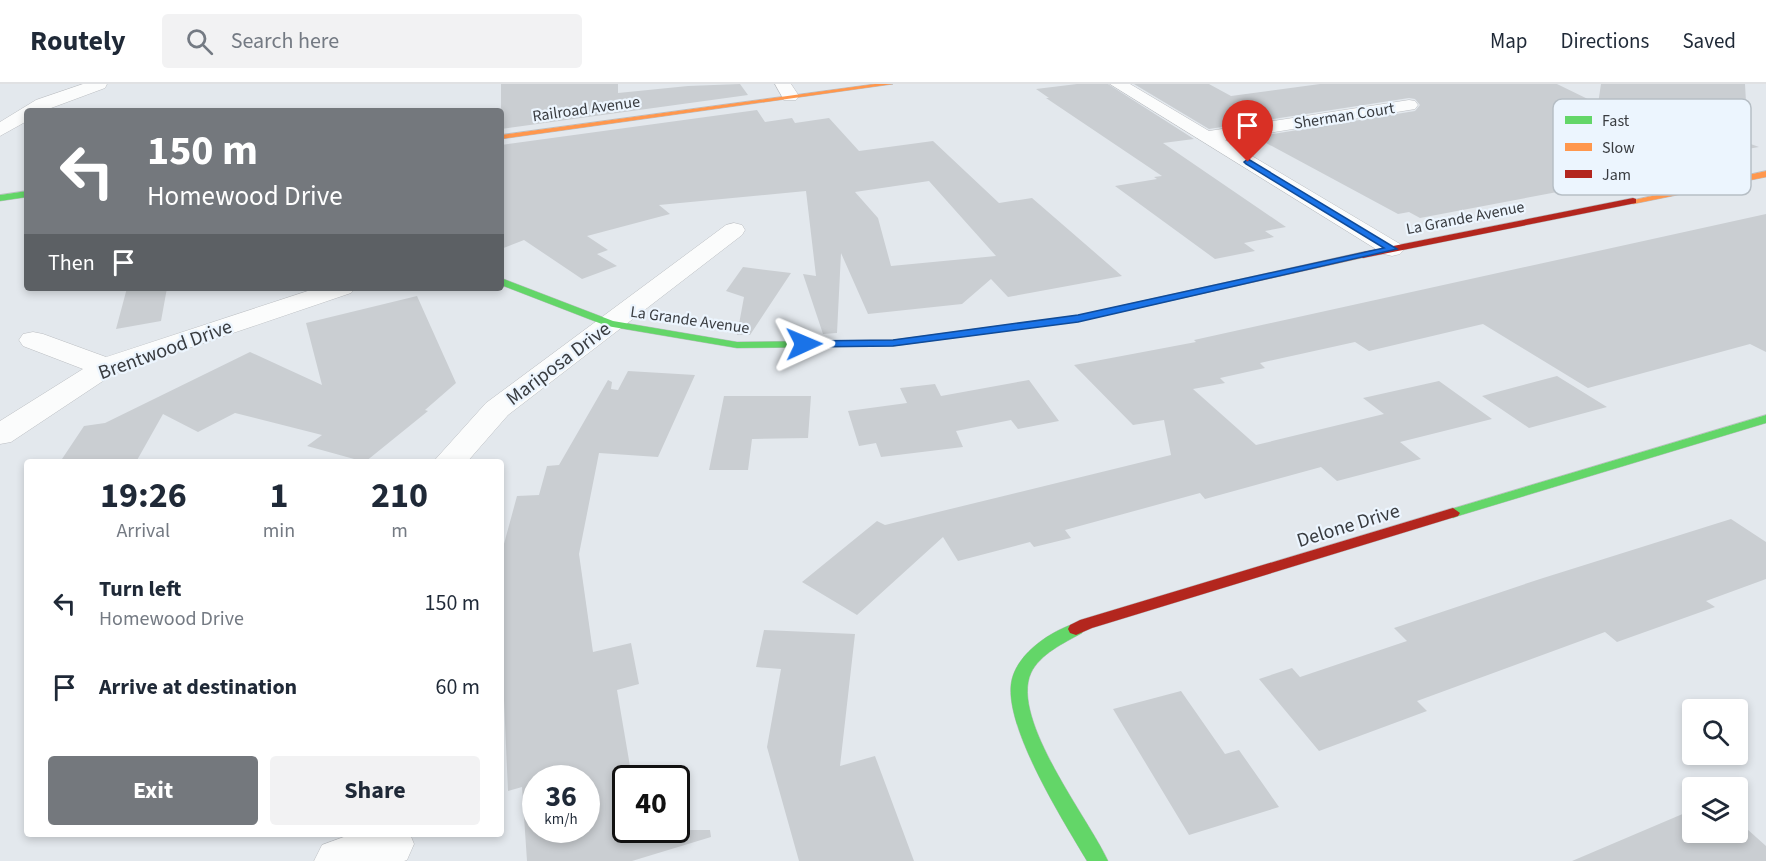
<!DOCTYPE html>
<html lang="en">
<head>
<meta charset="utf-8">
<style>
	:root { --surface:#fff; --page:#f2f2f3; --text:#1f2937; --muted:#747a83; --line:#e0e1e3; --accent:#74787d }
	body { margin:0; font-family:"Source Sans 3",sans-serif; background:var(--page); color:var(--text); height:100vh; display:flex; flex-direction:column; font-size:22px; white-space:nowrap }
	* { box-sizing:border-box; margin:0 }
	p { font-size:20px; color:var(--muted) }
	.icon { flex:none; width:33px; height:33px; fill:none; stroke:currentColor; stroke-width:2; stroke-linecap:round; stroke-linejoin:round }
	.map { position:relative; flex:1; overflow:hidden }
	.sheet { position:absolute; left:24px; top:375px; width:480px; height:378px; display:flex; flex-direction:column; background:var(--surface); border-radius:6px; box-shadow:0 3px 9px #0003 }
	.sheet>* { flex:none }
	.banner { position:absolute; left:24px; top:24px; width:480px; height:183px; border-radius:6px; box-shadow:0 3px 9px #0003; background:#74787d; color:#fff; overflow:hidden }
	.controls { position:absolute; left:1682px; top:615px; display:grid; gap:12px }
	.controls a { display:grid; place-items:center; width:66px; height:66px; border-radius:6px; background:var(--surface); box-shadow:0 3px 9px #0003; font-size:30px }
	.speed { position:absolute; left:522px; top:681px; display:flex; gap:12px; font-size:30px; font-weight:700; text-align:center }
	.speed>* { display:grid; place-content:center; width:78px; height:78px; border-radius:50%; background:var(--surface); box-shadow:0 3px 9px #0003; line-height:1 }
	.speed small { font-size:15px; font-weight:400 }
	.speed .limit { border:3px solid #111; border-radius:9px; background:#fff; color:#111 }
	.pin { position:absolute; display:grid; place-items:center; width:51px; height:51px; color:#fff; margin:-62px -26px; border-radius:50% 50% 50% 0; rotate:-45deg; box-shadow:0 0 6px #0007 }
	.pin .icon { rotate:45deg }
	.me { position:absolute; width:66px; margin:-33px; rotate:89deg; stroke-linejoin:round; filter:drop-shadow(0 0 4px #0008) }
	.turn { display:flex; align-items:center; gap:21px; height:126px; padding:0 24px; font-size:27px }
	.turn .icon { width:78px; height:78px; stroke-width:2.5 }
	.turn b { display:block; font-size:42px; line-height:51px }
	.then { display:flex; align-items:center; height:57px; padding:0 24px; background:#0003; gap:12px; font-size:22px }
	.eta { display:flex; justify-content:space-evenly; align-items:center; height:102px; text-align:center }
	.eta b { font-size:36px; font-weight:700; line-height:42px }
	.button { display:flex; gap:12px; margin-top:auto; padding:12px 24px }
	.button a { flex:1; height:69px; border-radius:6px; background:var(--accent); color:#fff; font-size:24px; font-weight:700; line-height:69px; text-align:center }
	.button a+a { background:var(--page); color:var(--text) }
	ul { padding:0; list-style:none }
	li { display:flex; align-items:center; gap:18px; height:84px; padding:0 24px }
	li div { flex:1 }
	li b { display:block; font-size:22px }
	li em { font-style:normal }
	header { display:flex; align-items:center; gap:36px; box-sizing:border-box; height:84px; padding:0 30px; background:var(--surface); border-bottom:2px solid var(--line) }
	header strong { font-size:28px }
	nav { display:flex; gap:33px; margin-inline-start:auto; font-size:21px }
	.search { width:420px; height:54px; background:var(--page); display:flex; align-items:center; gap:15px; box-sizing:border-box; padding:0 21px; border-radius:6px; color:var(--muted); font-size:22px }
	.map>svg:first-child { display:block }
	.building { fill:#caced2; fill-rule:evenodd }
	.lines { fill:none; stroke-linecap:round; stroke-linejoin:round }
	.street-casing { stroke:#bbbec2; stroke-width:1 }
	.fast-casing { stroke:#bbbec2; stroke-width:1 }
	.slow-casing { stroke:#bbbec2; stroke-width:1 }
	.jam-casing { stroke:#bbbec2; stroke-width:1 }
	.street { fill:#fbfcfc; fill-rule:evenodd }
	.fast { fill:#63d668; fill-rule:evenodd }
	.slow { fill:#ff974d; fill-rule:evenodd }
	.jam { fill:#b3261e; fill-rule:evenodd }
	.route { fill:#1a73e8; stroke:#114b97; stroke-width:1.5 }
	.labels { text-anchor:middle; stroke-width:4.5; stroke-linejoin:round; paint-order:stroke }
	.far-street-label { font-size:16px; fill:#393c40; stroke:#ecf5fe }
	.street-label { font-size:20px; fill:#393c40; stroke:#ecf5fe }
	.key { fill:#ecf5fe; stroke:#b6bec5; stroke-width:1.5 }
	.key-label { font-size:16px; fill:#393c40 }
</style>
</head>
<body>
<header>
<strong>Routely</strong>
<div class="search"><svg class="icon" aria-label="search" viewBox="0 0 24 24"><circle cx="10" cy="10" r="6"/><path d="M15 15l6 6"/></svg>Search here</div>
<nav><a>Map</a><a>Directions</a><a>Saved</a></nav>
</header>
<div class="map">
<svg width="1766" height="777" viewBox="0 0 1766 777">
	<rect width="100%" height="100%" fill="#e3e8ed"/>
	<path class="building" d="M501,0h117v9l70,-7 52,-2 8,11 -247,34z
		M1077,0h31l86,55 -31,4 123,84 -21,4 9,6 -30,6 11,8 -40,8 -100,-73 42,-7 -3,-2 8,-1 -116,-78h3l-13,-9z
		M1134,0h75l22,12 89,-12h237l41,20 3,-20h144l1,18 -11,1 13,5 -23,3 7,3 -46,7 73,26 -29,5 13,5 -323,61 -11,-6 -11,2 -143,-77 160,-26 5,-6 -5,-6 -6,-1 -200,31z
		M757,26l8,12 27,-4 3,5 34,-5 30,33 74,-10 66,62 33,-5 90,78 -114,21 -17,-18 -29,25 -94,10 -27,-61 -4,80 -14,1 -20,-60 13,2 -10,-85 -147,14 11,9 -83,22 21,14 -11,4 20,12 -35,13 -58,-39 -23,9v-104zM929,97l67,75 -105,10 -13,-48 -23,-26z
		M1766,130v138l-16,-8 -162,44 -105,-64 -114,27 -14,-9 -95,21 5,5 -45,10 5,5 -32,6 63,56 128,-31 -21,-16 76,-17 53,38 -92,23 21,17 -84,22 -16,-14 -116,32 -5,-6 -135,37 6,8 -37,9 -4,-5 -72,19 -15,-24 -86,78 -55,-33 75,-61 8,4 286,-70 -7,-35 -31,5 -59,-60 122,-23 -2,-2z
		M743,183l48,6 -41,62h-13l7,-38 -18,-6z
		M127,204h40l-6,33 -45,8z
		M417,212l39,87 -31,27 3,1 -63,51 -58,-16 15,-11 -87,-22 -37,19 -35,-18 -27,48h-76l24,-36 21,-3 145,-71 72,33 -16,-62z
		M628,287l67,4 -37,82 -59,-4 -20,101 14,98 38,-9 8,41 -22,6 15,88h-6v52h84l1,7 -79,24h-105l-5,-74 -14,4 -7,-159v-77l16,-59 22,-1 8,-29 12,-1 49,-85 4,2 -1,7 7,1zM536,694h50v52h-50z
		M1557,292l50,31 -78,21 -47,-32z
		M1029,296l30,41 -41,8 -7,-9 -55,11 7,16 -82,10 -5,-14 -17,3 -11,-35 59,-8 -7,-15 35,-4 6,12z
		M724,312h87l-3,42 -56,1 -4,31h-39z
		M1731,435l35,23v37l-60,22 9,6 -98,35 -12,-10 -188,69 10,10 -108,40 -60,-72 33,-11 8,9 107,-36 -13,-13 146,-49z
		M764,546l91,4 -15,132 35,-10 39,105h-115l-32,-114 14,-78 -25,-2z
		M1181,607l44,63 14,-4 40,57 -90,28 -76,-126z
		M1692,726v22h45v-12l29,26v15h-194z"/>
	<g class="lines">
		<defs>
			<path id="street" d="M83,0h24l-2,4 -62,23h-16v10l-27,15v-14l36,-22z
				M775,0h16l8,12 -3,4h-12z
				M1110,0h20l79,47 200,-31 6,1 3,4 -3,4 -6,1 -184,30 175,104 4,5 -4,5 -8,2 -8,-2z
				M734,139l8,2 3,5 -3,5 -234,180 -41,47h-34l53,-59 240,-178z
				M317,204h38l-4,5 -236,80 -104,69 -11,2v-23l83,-52 -60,-23 -4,-6 4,-6 10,-2 10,2 63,23z
				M352,750h58l4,10 -7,16 -3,1h-90l8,-16z"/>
			<path id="fast" d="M27,107v6l-27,4v-6z
				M501,194l112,43 124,21 156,-2 187,-25 5,3 -5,3 -187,25 -156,2 -130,-22 -106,-41z
				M1766,331v8l-308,93 -5,2 -7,-5 2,-3z
				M1076,539l6,2 2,4 -2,4c-18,10 -42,21 -51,40 -21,46 58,146 77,188h-21c-23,-39 -86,-138 -75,-182 7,-27 39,-48 64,-56z"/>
			<path id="slow" d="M875,0h18l-392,55v-4z
				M1766,87v6l-133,27 -4,-3z
				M1363,168l5,3 -2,2 -286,64 -5,-3 5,-3z"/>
			<path id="jam" d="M1633,114l3,1v4l-273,55 -5,-3 5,-3z
				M1453,424l7,5 -2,3 -366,112 -16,7 -6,-2 -2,-4 2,-4 10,-5z"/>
		</defs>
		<use href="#street" class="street-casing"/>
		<use href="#fast" class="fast-casing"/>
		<use href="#slow" class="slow-casing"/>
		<use href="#jam" class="jam-casing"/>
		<use href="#street" class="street"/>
		<use href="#fast" class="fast"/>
		<use href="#slow" class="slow"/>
		<use href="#jam" class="jam"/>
	</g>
	<path class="route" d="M1248,75l149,90 -319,73 -185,24 -89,1 -6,-3 6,-3 89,-1 185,-25 306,-67 -138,-84 -2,-2z"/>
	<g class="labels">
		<g class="far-street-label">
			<text transform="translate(586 24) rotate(-8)" y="6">Railroad Avenue</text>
			<text transform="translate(1344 31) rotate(-9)" y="6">Sherman Court</text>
			<text transform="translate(1465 133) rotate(-11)" y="6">La Grande Avenue</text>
			<text transform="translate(690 235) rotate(8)" y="6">La Grande Avenue</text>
		</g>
		<g class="street-label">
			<text transform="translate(165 265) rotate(-20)" y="7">Brentwood Drive</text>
			<text transform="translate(558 279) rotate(-37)" y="7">Mariposa Drive</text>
			<text transform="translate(1348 441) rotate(-17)" y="7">Delone Drive</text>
		</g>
	</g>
	<rect x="1553" y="15" width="198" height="96" rx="9" class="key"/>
	<rect x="1565" y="32" width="27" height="8" fill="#63d668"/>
	<rect x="1565" y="59" width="27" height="8" fill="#ff974d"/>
	<rect x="1565" y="86" width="27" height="8" fill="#b3261e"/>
	<g class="key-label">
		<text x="1602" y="42">Fast</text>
		<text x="1602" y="69">Slow</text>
		<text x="1602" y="96">Jam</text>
	</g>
</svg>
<div class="controls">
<a><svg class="icon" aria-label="search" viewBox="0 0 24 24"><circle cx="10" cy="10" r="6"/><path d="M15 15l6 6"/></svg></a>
<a><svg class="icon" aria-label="layers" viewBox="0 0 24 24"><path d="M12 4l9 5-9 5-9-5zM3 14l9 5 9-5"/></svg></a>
</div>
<div class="speed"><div>36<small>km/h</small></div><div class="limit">40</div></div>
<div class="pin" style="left:1248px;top:78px;background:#d93025"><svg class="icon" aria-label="arrive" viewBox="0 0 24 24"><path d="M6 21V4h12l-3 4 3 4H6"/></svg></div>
<svg class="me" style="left:804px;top:260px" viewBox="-20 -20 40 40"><path d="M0-17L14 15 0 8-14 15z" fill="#1a73e8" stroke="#fff" stroke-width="4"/></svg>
<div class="banner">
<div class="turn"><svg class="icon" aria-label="left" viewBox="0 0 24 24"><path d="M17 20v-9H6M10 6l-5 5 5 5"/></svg><div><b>150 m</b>Homewood Drive</div></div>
<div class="then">Then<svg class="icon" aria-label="arrive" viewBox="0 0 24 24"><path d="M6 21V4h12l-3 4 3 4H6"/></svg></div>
</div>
<section class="sheet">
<div class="eta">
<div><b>19:26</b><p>Arrival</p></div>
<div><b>1</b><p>min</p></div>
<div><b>210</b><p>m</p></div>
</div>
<ul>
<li><svg class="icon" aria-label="left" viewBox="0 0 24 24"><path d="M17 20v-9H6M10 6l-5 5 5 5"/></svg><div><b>Turn left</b><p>Homewood Drive</p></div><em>150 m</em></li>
<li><svg class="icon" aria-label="arrive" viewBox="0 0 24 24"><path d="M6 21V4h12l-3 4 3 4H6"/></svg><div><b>Arrive at destination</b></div><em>60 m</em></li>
</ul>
<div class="button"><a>Exit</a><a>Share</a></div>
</section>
</div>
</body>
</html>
